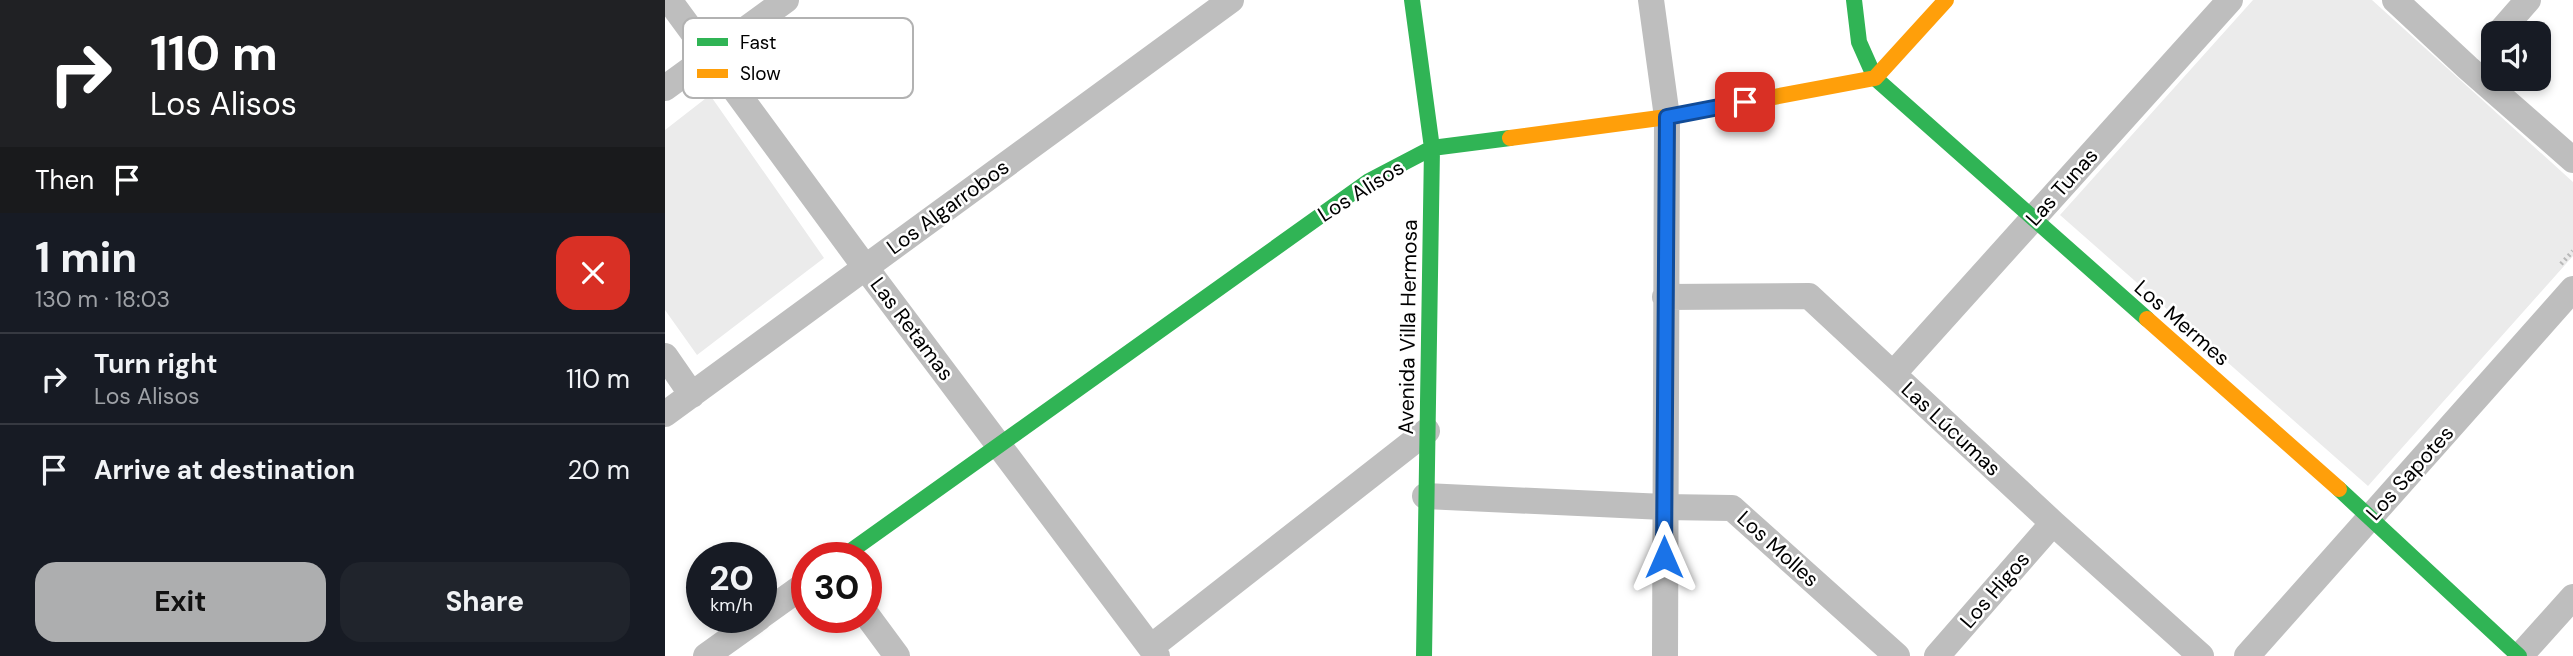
<!DOCTYPE html>
<html lang="en">
<head>
<meta charset="utf-8">
<style>
	:root { --surface:#171b24; --page:#20242c; --text:#f1f3f6; --muted:#9ea1a6; --line:#363941; --accent:#adaeaf }
	body { margin:0; font-family:"DM Sans",sans-serif; background:var(--page); color:var(--text); height:100vh; display:flex; flex-direction:column; font-size:26px; white-space:nowrap }
	* { box-sizing:border-box; margin:0 }
	p { font-size:23px; color:var(--muted) }
	.icon { flex:none; width:38px; height:38px; fill:none; stroke:currentColor; stroke-width:2; stroke-linecap:round; stroke-linejoin:round }
	.map { position:relative; flex:1; overflow:hidden }
	.drawer { display:flex; flex-direction:column; background:var(--surface); width:665px }
	.drawer>* { flex:none }
	.top-card { background:#202124; color:#fff; overflow:hidden }
	.tools { position:absolute; left:1816px; top:21px; display:grid; gap:14px }
	.tools a { display:grid; place-items:center; width:70px; height:70px; border-radius:14px; background:var(--surface); box-shadow:0 4px 10px #0003; font-size:35px }
	.speed { position:absolute; left:21px; top:542px; display:flex; gap:14px; font-size:35px; font-weight:700; text-align:center }
	.speed>* { display:grid; place-content:center; width:91px; height:91px; border-radius:50%; background:var(--surface); box-shadow:0 4px 10px #0003; line-height:1 }
	.speed small { font-size:18px; font-weight:400 }
	.speed .limit { border:10px solid #d22; background:#fff; color:#111 }
	.pin { position:absolute; display:grid; place-items:center; width:60px; height:60px; color:#fff; margin:-30px; border-radius:14px; box-shadow:0 4px 10px #0006 }
	.me { position:absolute; width:77px; margin:-38px; rotate:0deg; stroke-linejoin:round; filter:drop-shadow(0 0 5px #0008) }
	.turn { display:flex; align-items:center; gap:24px; height:147px; padding:0 35px; font-size:32px }
	.turn .icon { width:91px; height:91px; stroke-width:2.5 }
	.turn b { display:block; font-size:49px; line-height:60px }
	.then { display:flex; align-items:center; height:66px; padding:0 35px; background:#0003; gap:14px; font-size:26px }
	.round { display:grid; place-items:center; flex:none; width:74px; height:74px; border-radius:21px; background:var(--page) }
	.headline { display:flex; align-items:center; justify-content:space-between; height:119px; padding:0 35px }
	h1 { font-size:42px; font-weight:700; line-height:52px }
	.button { display:flex; gap:14px; margin-top:auto; padding:14px 35px }
	.button a { flex:1; height:80px; border-radius:21px; background:var(--accent); color:#111; font-size:28px; font-weight:700; line-height:80px; text-align:center }
	.button a+a { background:var(--page); color:var(--text) }
	ul { padding:0; list-style:none }
	li { display:flex; align-items:center; gap:21px; height:91px; padding:0 35px; border-top:2px solid var(--line) }
	li div { flex:1 }
	li b { display:block; font-size:26px }
	li em { font-style:normal }
	main { display:flex; flex:1; min-height:0 }
	.map>svg:first-child { display:block }
	.green { fill:#ebebeb }
	.lines { fill:none; stroke-linecap:round; stroke-linejoin:round }
	.path { stroke:#b9b9b9; stroke-width:4.5; stroke-dasharray:2 3.5; stroke-linecap:butt }
	.street { stroke:#bebebe; stroke-width:26 }
	.fast { stroke:#30b455; stroke-width:16 }
	.slow { stroke:#ff9f0a; stroke-width:16 }
	.route-casing { stroke:#114b97; stroke-width:18 }
	.route { stroke:#1a73e8; stroke-width:12 }
	.labels { text-anchor:middle; stroke-width:5; stroke-linejoin:round; paint-order:stroke }
	.street-label { font-size:21px; fill:#000; stroke:#fff }
	.key { fill:#fff; stroke:#b2b2b2; stroke-width:2 }
	.key-label { font-size:19px; fill:#000 }
</style>
</head>
<body>
<main>
<section class="drawer">
<div class="top-card">
<div class="turn"><svg class="icon" aria-label="right" viewBox="0 0 24 24"><path d="M7 20v-9h11M14 6l5 5-5 5"/></svg><div><b>110 m</b>Los Alisos</div></div>
<div class="then">Then<svg class="icon" aria-label="arrive" viewBox="0 0 24 24"><path d="M6 21V4h12l-3 4 3 4H6"/></svg></div>
</div>
<div class="headline"><div><h1>1 min</h1><p>130 m · 18:03</p></div><a class="round" style="background:#d93025;color:#fff"><svg class="icon" aria-label="close" viewBox="0 0 24 24"><path d="M6 6l12 12M18 6L6 18"/></svg></a></div>
<ul>
<li><svg class="icon" aria-label="right" viewBox="0 0 24 24"><path d="M7 20v-9h11M14 6l5 5-5 5"/></svg><div><b>Turn right</b><p>Los Alisos</p></div><em>110 m</em></li>
<li><svg class="icon" aria-label="arrive" viewBox="0 0 24 24"><path d="M6 21V4h12l-3 4 3 4H6"/></svg><div><b>Arrive at destination</b></div><em>20 m</em></li>
</ul>
<div class="button"><a>Exit</a><a>Share</a></div>
</section>
<div class="map">
<svg width="1908" height="656" viewBox="0 0 1908 656">
	<rect width="100%" height="100%" fill="#fff"/>
	<path class="green" d="M1588,0h119l201,182v74l-205,230 -308,-271z
		M45,95l114,163 -127,97 -32,-45v-180z"/>
	<g class="lines">
		<path class="path" d="M1896,264l12,-13"/>
		<path class="street" d="M4,0l196,267 292,389
			M986,0l16,117 -2,539
			M1730,0l73,68 105,92
			M1834,33l29,-33
			M0,88l121,-88
			M1000,297l144,-1 244,227 148,133
			M0,356l27,39
			M1228,374l337,-374
			M0,414l566,-414
			M760,496l239,11 68,1 165,148
			M201,614l31,42
			M96,616l46,-33
			M486,647l276,-216
			M41,656l53,-38
			M1272,656l116,-133
			M1582,656l326,-367
			M1855,656l53,-59"/>
		<path class="fast" d="M747,0l20,148 -8,508
			M1189,0l5,42 16,36 272,241
			M1674,489l180,167
			M176,558l528,-377 63,-33 78,-10"/>
		<path class="slow" d="M845,138l157,-21 208,-39 71,-78
			M1482,319l192,170"/>
	</g>
	<g class="lines">
		<defs>
			<path id="route" d="M999,557l3,-440 78,-15"/>
		</defs>
		<use href="#route" class="route-casing"/>
		<use href="#route" class="route"/>
	</g>
	<g class="labels">
		<g class="street-label">
			<text transform="translate(1397 187) rotate(-48)" y="7">Las Tunas</text>
			<text transform="translate(696 191) rotate(-32)" y="7">Los Alisos</text>
			<text transform="translate(283 207) rotate(-36)" y="7">Los Algarrobos</text>
			<text transform="translate(1517 323) rotate(41)" y="7">Los Mermes</text>
			<text transform="translate(743 327) rotate(-89)" y="7">Avenida Villa Hermosa</text>
			<text transform="translate(247 329) rotate(53)" y="7">Las Retamas</text>
			<text transform="translate(1286 429) rotate(43)" y="7">Las Lúcumas</text>
			<text transform="translate(1745 473) rotate(-48)" y="7">Los Sapotes</text>
			<text transform="translate(1113 549) rotate(42)" y="7">Los Molles</text>
			<text transform="translate(1330 590) rotate(-49)" y="7">Los Higos</text>
		</g>
	</g>
	<rect x="18" y="18" width="230" height="80" rx="10" class="key"/>
	<rect x="32" y="38" width="31" height="8" fill="#30b455"/>
	<rect x="32" y="69" width="31" height="9" fill="#ff9f0a"/>
	<g class="key-label">
		<text x="75" y="49">Fast</text>
		<text x="75" y="80">Slow</text>
	</g>
</svg>
<div class="tools">
<a><svg class="icon" aria-label="sound" viewBox="0 0 24 24"><path d="M4 9h4l5-4v14l-5-4H4zM17 9q2 3 0 6"/></svg></a>
</div>
<div class="speed"><div>20<small>km/h</small></div><div class="limit">30</div></div>
<div class="pin" style="left:1080px;top:102px;background:#d93025"><svg class="icon" aria-label="arrive" viewBox="0 0 24 24"><path d="M6 21V4h12l-3 4 3 4H6"/></svg></div>
<svg class="me" style="left:999px;top:557px" viewBox="-20 -20 40 40"><path d="M0-17L14 15 0 8-14 15z" fill="#1a73e8" stroke="#fff" stroke-width="4"/></svg>
</div>
</main>
</body>
</html>
